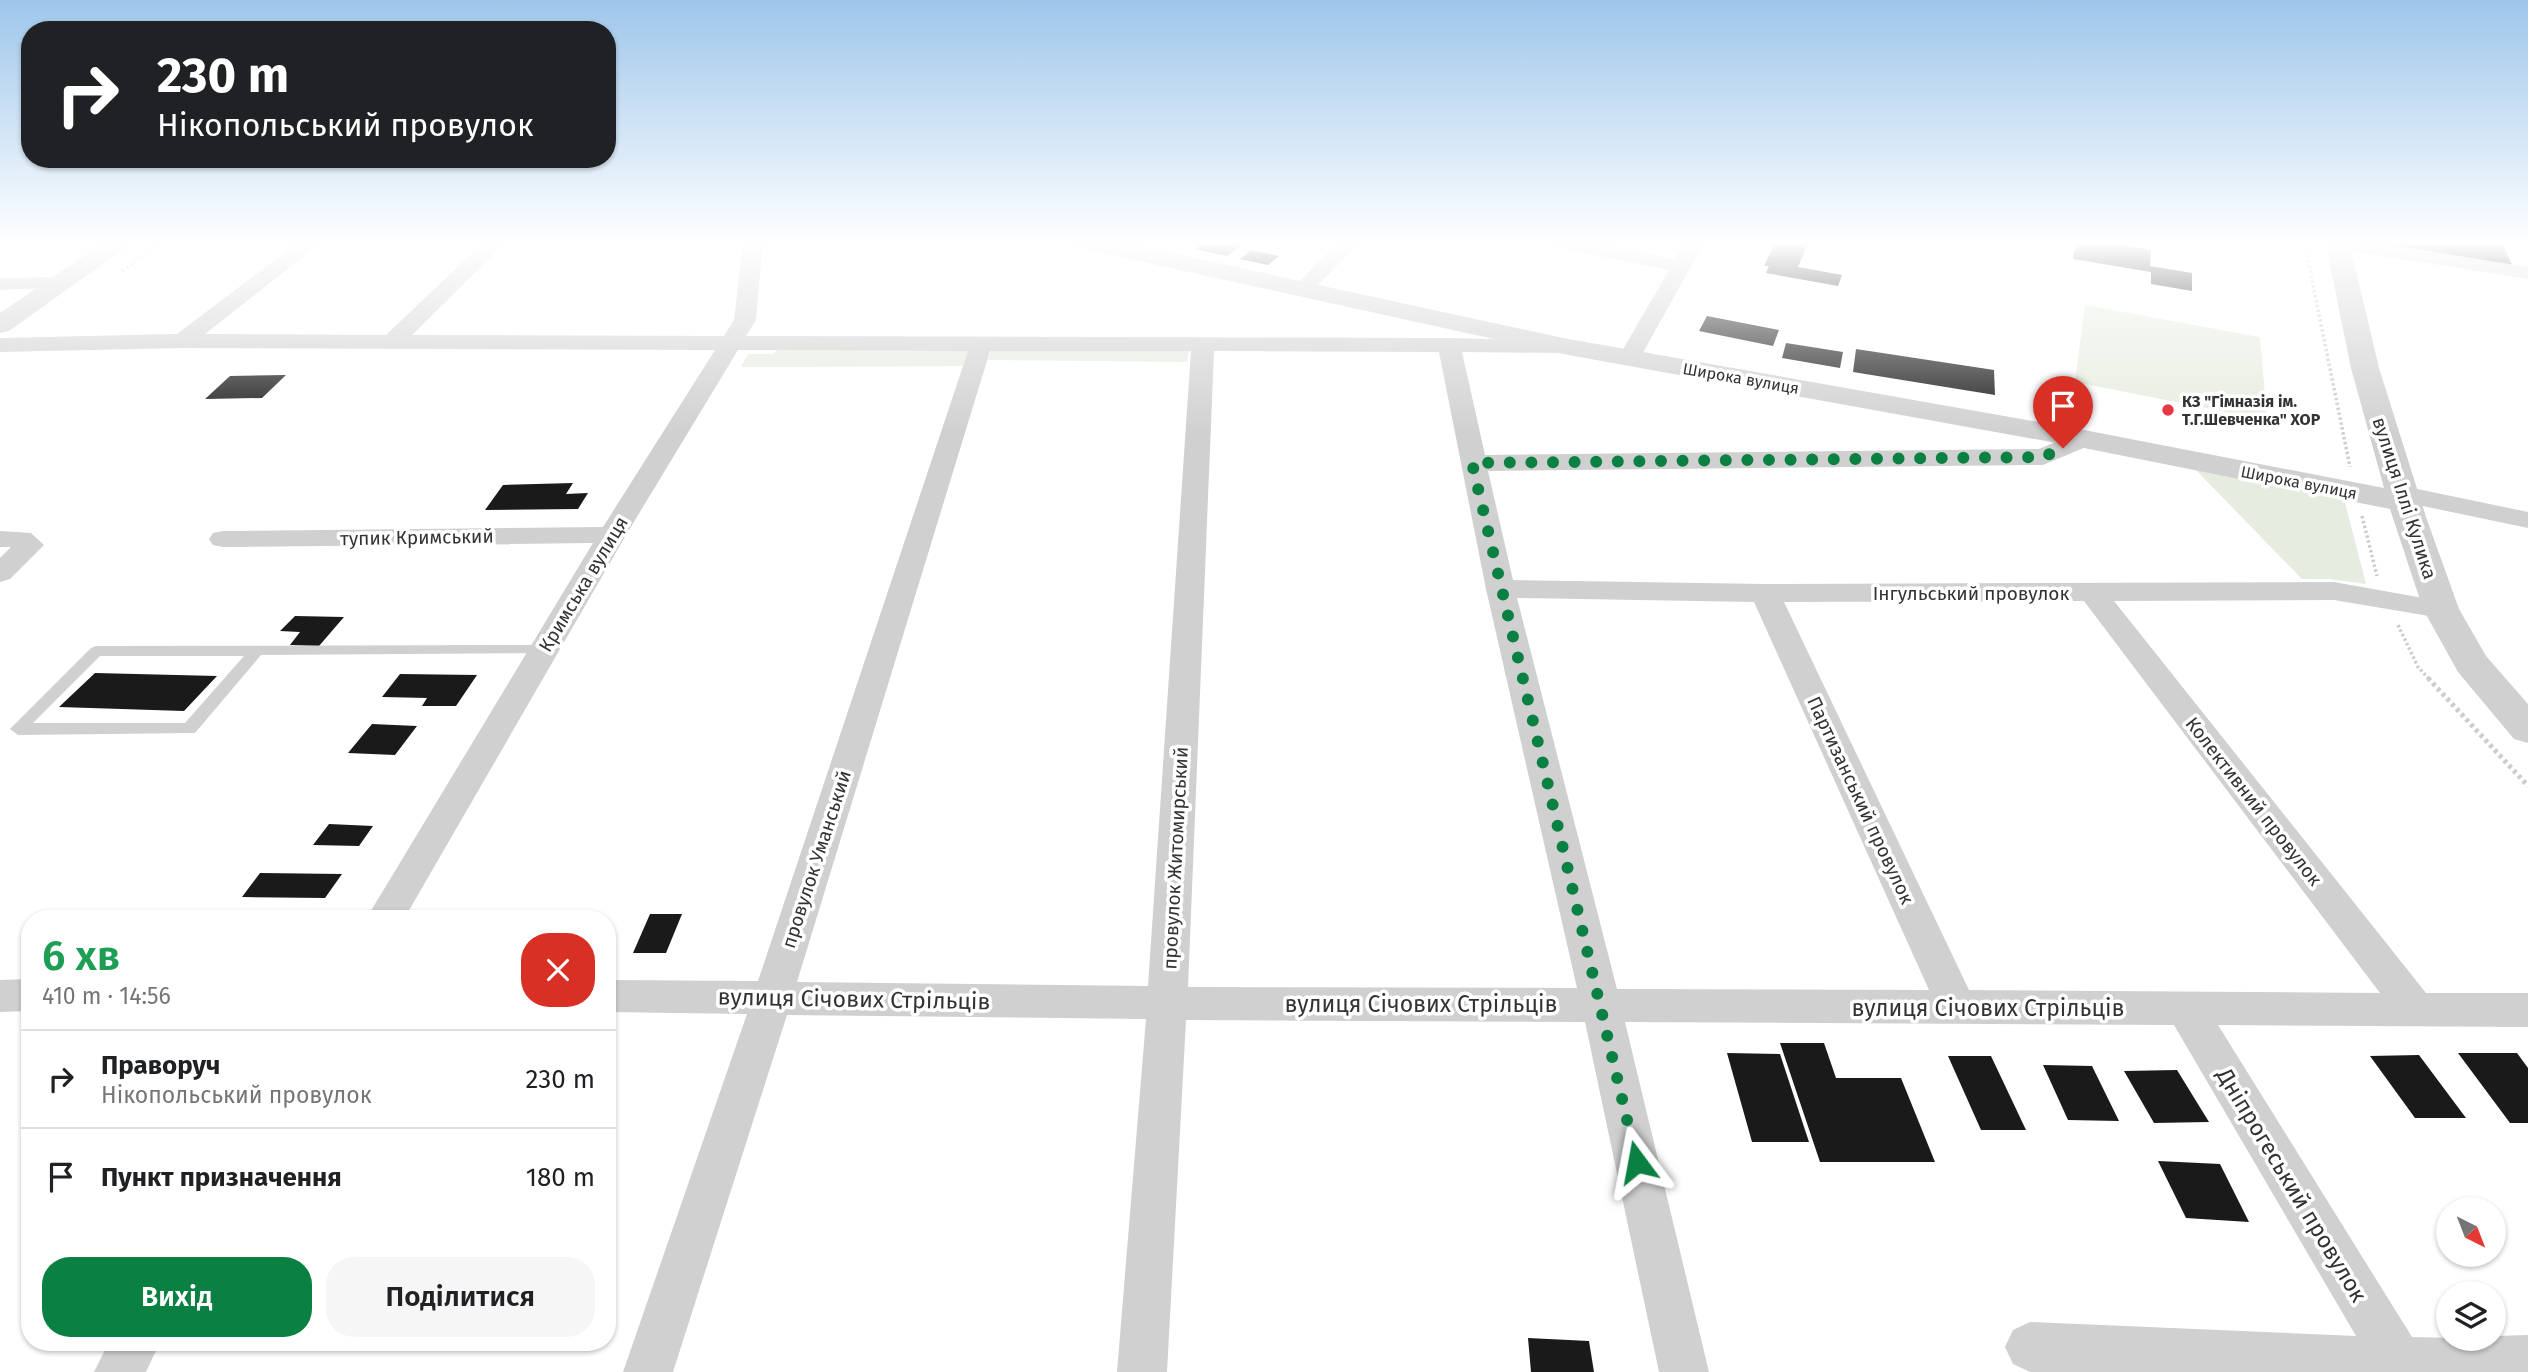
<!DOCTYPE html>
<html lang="uk">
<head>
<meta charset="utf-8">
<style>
	:root { --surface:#fff; --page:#f6f6f6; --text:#202124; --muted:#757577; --line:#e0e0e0; --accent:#0b8043 }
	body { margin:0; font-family:"Fira Sans",sans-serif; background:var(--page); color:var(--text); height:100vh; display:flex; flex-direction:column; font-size:26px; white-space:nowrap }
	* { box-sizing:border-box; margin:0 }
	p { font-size:23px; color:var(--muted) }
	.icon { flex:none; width:38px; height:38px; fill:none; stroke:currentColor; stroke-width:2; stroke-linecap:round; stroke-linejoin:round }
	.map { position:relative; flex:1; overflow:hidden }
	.sheet { position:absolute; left:21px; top:910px; width:595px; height:441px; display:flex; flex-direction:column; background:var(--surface); border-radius:28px; box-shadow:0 2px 5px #0004 }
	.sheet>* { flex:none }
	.banner { position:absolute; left:21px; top:21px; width:595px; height:147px; border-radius:28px; box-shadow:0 2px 5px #0004; background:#202124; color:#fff; overflow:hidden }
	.needle { width:46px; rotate:138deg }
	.tools { position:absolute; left:2436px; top:1197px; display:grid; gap:14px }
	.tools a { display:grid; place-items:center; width:70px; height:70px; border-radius:50%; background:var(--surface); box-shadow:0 2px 5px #0004; font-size:35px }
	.pin { position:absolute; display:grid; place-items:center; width:60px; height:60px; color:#fff; margin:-72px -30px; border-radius:50% 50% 50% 0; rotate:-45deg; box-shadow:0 0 7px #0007 }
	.pin .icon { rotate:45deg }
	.me { position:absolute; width:77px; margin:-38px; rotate:347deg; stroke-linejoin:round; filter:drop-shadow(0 0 5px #0008) }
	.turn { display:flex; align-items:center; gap:24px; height:147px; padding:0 21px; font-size:32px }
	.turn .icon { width:91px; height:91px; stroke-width:2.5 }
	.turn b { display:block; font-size:49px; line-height:60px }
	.round { display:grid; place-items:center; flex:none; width:74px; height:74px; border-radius:28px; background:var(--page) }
	.headline { display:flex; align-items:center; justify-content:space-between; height:119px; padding:0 21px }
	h1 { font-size:42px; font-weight:600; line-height:52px; color:#1e9e55 }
	.action { display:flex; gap:14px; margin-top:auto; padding:14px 21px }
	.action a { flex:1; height:80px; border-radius:28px; background:var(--accent); color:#fff; font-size:28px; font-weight:600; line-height:80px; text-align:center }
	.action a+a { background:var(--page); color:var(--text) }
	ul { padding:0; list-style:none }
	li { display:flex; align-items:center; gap:21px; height:98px; padding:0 21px; border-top:2px solid var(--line) }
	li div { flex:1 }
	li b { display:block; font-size:26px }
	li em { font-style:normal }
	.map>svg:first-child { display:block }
	.green { fill:#e6ecdf }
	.building { fill:#1a1a1a }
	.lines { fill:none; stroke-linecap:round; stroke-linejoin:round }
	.path-far1 { stroke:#cdcdcd; stroke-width:3.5; stroke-dasharray:2.5 2.5; stroke-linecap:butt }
	.path { stroke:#cdcdcd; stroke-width:5; stroke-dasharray:3.5 3.5; stroke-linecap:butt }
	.service { fill:#d0d0d0; fill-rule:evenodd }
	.minor { fill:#d0d0d0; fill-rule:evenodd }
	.tertiary { fill:#d0d0d0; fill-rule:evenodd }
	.route { stroke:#0b8043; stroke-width:12; stroke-dasharray:0 21.6 }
	.poi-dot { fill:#e63946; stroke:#fff; stroke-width:2.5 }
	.labels { text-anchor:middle; stroke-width:7; stroke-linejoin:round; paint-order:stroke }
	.far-street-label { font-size:16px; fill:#333; stroke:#fff }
	.far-poi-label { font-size:16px; font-weight:bold; fill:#333; stroke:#fff; text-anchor:start }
	.street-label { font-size:19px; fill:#333; stroke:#fff }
	.near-street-label { font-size:23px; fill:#333; stroke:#fff }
</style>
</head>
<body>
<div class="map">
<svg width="2528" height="1372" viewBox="0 0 2528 1372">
	<rect width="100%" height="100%" fill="#fff"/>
	<path class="green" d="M2085,305l175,32 7,83 -192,-38z
		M777,349h192l-6,17 -222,1 7,-13h26z
		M991,350l198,1 -2,11 -199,-2z
		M2190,464l153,31 23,89 -36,-5h-28z"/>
	<path class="building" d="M1205,241h19l17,4 -14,11 -32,-7z
		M1776,241h33l-11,26 44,8 -4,11 -72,-13 3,-7h-5z
		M2076,241h23l52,9 -1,16 42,7v18l-41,-7v-12l-78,-13z
		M2381,241l121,2 10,22 -130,-20z
		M1251,250l28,6 -11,9 -28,-6z
		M1707,316l72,14 -6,16 -74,-15z
		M1786,343l57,9 -3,16 -58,-10z
		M1856,349l138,21 1,25 -142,-23z
		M286,375l-24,23 -57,1 25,-23z
		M573,483l-7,11 22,-1 -10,16 -93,1 18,-25z
		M295,616l49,1 -25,29 -29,-1 10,-13 -20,-1z
		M95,673l122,3 -33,35 -125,-4z
		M400,674l77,1 -21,31h-34l5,-8 -45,-1z
		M372,724l45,2 -22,29 -47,-2z
		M329,824l44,2 -14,20 -46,-1z
		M260,873l82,1 -17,24 -83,-1z
		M650,914h32l-16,39h-33z
		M1780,1043h44l12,35h65l34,84h-115z
		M1727,1053l53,1 29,88h-57z
		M2458,1053h59l11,15v55h-18z
		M2419,1055l47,63h-51l-45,-62z
		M1948,1056h43l35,74h-45z
		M2043,1065l49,1 27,55 -51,-1z
		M2177,1070l32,52 -55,1 -30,-52z
		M2158,1161l62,3 29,58 -63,-4z
		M1528,1338l61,3 5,31h-63z"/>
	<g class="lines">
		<path class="path-far1" d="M2304,241l46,226
			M122,271l42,-30
			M2362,516l15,60
			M2398,625l20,42 11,12"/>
		<path class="path" d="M2428,678l100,108"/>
		<path class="service" d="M2511,241h17v5l-15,-3z
			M544,645l5,2 3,3 -3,3 -288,2 -66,78 -177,2 -8,-6 81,-81 5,-2zM100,656h144l-59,67h-152z"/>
		<path class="minor" d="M300,241h23l-118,93 181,1 99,-94h22l-95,94 312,1 10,-16 9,-79h20l-7,79 -10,16 703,2 122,3 3,5 -3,5 -8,2 -101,-1 23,103 554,-6 36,-15 9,-2 9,2 3,5 -3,5 -50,21 -555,6 25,109 252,4 569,-2 117,21 5,6 -5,6 -10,3 -107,-18 -220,1 312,392h102v34l-310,-2 194,312 82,2v-3l34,-1v37h-498l-17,-8 -8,-17 8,-17 17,-8 326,14 -182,-311 -549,-3 84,350h-50l-74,-350 -399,-2 -19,352h-50l29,-353 -359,-4 -114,357h-50l124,-358 -140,-2v-32l151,1 210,-630 -230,-1 -112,185 -222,384h-38l227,-376 -370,4 -10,-2 -4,-6 4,-6 10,-2 380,-4 112,-177 -533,-2 -182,4v-14l177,-4zM990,351h201l-43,635 -351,-4zM1214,351l225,1 47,237 91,399 -389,-1zM1517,598l237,4 175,388 -312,-1zM2084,601l296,392 -411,-3 -185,-388z
			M1339,241h22l-51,52h-14l-3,-4 3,-4z
			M1545,241h42l88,18 10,-18h20l-65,117 -3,5h-16l-3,-5 51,-88 -114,-23z
			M2329,241h37l162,26v12l-190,-30 -7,-2z
			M62,277l7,2 3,4 -3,4 -69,3v-12z
			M2403,486l125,26v16l-134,-28 -4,-6 4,-6z
			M0,531l31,2 13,12 -34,34 -10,3v-24l11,-11h-11z
			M30,979v32l-30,1v-32z
			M109,1342h51l-14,30h-52z"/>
		<path class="tertiary" d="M106,241h29l-126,90 -9,2v-20z
			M1068,241h48l447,97 521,92 300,58 -33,-120 -26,-127h24l30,127 47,149 33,92 27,47 42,48v39l-14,-4 -56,-67 -35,-63 -33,-100 -306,-61 -521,-94 -483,-106 -9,-2z"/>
	</g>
	<linearGradient id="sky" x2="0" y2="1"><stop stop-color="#9ec6ea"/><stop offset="0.56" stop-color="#fff"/><stop offset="1" stop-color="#fff" stop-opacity="0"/></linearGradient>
	<rect width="2528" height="434" fill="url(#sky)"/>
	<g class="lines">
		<path class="route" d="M1637,1162l-165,-699 571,-6 20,-9"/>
	</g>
	<circle class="poi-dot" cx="2168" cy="410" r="7"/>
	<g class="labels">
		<g class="far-street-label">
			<text transform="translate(1741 378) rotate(10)" y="6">Широка вулиця</text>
			<text transform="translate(2299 482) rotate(11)" y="6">Широка вулиця</text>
		</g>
		<g class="far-poi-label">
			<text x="2182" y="407">КЗ "Гімназія ім.<tspan x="2182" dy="18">Т.Г.Шевченка" ХОР</tspan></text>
		</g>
		<g class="street-label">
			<text transform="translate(2405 498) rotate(72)" y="7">вулиця Іллі Кулика</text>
			<text transform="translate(417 537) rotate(-1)" y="7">тупик Кримський</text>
			<text transform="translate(583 584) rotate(-59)" y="7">Кримська вулиця</text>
			<text x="1971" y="600">Інгульський провулок</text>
			<text transform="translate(1861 800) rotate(65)" y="7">Партизанський провулок</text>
			<text transform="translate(2254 801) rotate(52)" y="7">Колективний провулок</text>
			<text transform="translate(1175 858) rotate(-87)" y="7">провулок Житомирський</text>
			<text transform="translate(816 859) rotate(-72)" y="7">провулок Уманський</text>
		</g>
		<g class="near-street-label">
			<text transform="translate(854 999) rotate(1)" y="8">вулиця Січових Стрільців</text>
			<text x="1421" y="1012">вулиця Січових Стрільців</text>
			<text x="1988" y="1016">вулиця Січових Стрільців</text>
			<text transform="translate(2292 1185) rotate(59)" y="8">Дніпрогеський провулок</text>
		</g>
	</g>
</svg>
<div class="tools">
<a><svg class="needle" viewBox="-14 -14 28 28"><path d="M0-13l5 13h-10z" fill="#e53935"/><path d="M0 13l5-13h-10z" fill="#757577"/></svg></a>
<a><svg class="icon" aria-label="layers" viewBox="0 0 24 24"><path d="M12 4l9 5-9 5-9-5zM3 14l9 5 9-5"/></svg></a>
</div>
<div class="pin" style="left:2063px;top:448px;background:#d93025"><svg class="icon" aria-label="arrive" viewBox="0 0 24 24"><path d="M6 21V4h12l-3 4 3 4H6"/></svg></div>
<svg class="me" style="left:1637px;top:1162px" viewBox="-20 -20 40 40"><path d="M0-17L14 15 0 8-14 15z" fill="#0b8043" stroke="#fff" stroke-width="4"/></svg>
<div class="banner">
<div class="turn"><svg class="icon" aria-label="right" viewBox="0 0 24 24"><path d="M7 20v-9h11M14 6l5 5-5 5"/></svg><div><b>230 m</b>Нікопольський провулок</div></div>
</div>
<section class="sheet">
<div class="headline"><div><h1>6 хв</h1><p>410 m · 14:56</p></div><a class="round" style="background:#d93025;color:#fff"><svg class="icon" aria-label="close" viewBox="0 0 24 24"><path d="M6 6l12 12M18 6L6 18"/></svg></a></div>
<ul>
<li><svg class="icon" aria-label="right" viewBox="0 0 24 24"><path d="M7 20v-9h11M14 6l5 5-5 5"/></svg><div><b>Праворуч</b><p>Нікопольський провулок</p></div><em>230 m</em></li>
<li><svg class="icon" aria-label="arrive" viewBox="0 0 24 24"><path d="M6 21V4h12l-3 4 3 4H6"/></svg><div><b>Пункт призначення</b></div><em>180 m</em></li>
</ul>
<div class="action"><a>Вихід</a><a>Поділитися</a></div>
</section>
</div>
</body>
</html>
